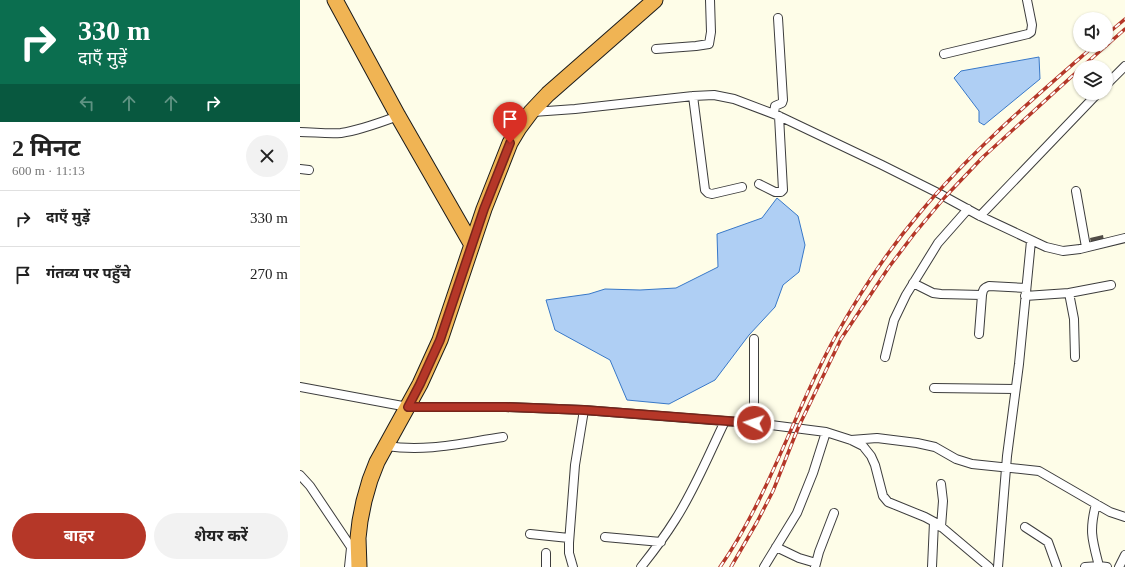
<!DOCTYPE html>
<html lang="hi">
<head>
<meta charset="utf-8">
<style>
	:root { --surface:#fff; --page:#f2f2f2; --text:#222; --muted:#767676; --line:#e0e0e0; --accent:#b53728 }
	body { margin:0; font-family:"Times New Roman","Noto Sans Devanagari",serif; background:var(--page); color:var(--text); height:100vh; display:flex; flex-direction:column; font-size:15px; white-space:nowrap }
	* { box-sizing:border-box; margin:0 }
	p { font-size:13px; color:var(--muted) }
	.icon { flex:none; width:22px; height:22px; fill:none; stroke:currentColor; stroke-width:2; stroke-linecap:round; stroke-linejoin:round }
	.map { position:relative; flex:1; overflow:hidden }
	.sheet { display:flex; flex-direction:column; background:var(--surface); width:300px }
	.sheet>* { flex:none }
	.top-card { background:#0b6e4f; color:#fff; overflow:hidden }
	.fabs { position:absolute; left:773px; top:12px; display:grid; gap:8px }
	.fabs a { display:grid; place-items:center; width:40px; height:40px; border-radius:50%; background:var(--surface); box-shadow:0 1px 3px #0004; font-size:20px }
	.pin { position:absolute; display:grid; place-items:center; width:34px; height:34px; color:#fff; margin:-41px -17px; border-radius:50% 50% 50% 0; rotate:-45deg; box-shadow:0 0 4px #0007 }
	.pin .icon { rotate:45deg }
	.me { position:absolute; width:44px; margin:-22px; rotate:274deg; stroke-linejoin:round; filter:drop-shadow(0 0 3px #0008) }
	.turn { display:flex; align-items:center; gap:14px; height:84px; padding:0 12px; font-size:18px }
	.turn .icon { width:52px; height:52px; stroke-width:2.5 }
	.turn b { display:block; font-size:28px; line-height:34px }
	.lanes { display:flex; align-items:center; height:38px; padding:0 12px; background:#0003; justify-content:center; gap:20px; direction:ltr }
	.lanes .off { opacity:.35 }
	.round { display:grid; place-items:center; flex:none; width:42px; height:42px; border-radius:21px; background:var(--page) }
	.overview { display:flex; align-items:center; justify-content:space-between; height:68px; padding:0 12px }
	h1 { font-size:24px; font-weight:700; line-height:30px }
	.primary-button { display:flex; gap:8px; margin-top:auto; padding:8px 12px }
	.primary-button a { flex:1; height:46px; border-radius:24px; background:var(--accent); color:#fff; font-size:16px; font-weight:700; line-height:46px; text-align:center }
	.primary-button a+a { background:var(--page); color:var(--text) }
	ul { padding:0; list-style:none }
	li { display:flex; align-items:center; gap:12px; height:56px; padding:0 12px; border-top:1px solid var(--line) }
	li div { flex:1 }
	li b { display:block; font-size:15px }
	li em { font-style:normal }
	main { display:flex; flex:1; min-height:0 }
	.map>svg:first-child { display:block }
	.water { fill:#afcff4; stroke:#3878c8 }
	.building { fill:#524d47 }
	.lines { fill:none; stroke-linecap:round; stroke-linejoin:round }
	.street-casing { stroke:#3d3d3d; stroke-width:10 }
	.highway-casing { stroke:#1b1b1b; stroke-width:17 }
	.street { stroke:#fff; stroke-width:8 }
	.highway { stroke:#f0b454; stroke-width:15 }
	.rail-casing { stroke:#b53728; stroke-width:3.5 }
	.rail { stroke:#fff; stroke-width:2; stroke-dasharray:6; stroke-linecap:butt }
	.route-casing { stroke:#76241a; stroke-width:10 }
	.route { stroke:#b53728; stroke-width:7 }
</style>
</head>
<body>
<main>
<section class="sheet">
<div class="top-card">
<div class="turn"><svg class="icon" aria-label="right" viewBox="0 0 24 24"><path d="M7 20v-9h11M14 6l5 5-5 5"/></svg><div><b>330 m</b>दाएँ मुड़ें</div></div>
<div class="lanes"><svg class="icon off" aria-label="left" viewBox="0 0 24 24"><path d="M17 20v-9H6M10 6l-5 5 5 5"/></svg><svg class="icon off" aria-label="ahead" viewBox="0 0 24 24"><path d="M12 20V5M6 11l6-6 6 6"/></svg><svg class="icon off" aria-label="ahead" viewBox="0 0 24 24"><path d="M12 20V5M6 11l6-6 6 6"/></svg><svg class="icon" aria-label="right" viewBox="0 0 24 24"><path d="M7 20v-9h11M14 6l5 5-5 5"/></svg></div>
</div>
<div class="overview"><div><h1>2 मिनट</h1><p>600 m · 11:13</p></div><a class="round"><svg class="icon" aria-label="close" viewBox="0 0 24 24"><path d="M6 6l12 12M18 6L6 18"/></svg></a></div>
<ul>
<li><svg class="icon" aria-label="right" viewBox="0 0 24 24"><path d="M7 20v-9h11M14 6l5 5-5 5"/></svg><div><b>दाएँ मुड़ें</b></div><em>330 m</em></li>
<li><svg class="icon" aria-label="arrive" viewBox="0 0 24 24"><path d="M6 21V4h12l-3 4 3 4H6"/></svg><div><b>गंतव्य पर पहुँचे</b></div><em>270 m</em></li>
</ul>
<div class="primary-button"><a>बाहर</a><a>शेयर करें</a></div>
</section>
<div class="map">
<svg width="825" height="567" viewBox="0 0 825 567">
	<rect width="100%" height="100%" fill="#fefde8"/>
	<path class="water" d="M739,57l1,22 -56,46 -5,-3v-11l-25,-33 7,-7z
		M477,198l21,18 7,29 -6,27 -16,13 -8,22 -26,28 -34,45 -46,24 -42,-4 -17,-40 -55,-30 -9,-30 43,-6 16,-5 35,1 36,-2 42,-21 -1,-33 45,-16z"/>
	<path class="building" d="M803,235l1,6 -13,3 -1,-6z"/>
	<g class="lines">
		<defs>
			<path id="street" d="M356,49l40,-3 13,-2 2,-12 -1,-32
				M644,54l84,-20 3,-2 1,-7 -5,-25
				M806,85l19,-19
				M393,96l12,94 3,3 4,1 30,-7
				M233,112l42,-3 118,-13 21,-1 20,4 45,17 103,49 56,28 42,23 66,31 17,4 17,-2 45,-11
				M474,114l1,-8 7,-3 1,-3 -5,-82
				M0,132c13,0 27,2 41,1 20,-3 38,-10 57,-17
				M0,169l9,1
				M459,184l16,8h6l2,-2 -4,-74
				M776,191l10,56
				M680,216l118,-123
				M613,283l20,10 8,1 41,1c1,-5 1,-7 7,-9l37,2
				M769,293l5,26 1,38
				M725,296l44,-3 42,-8
				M679,334l3,-39
				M585,357l9,-37 12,-25 32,-52 30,-34
				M0,387l108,20h98l78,3 179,14 63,8 25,8 12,6 8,10 4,9 8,31 5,6 37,15 13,7 51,43
				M634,388l81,1
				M454,423v-84
				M551,440l26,-2 40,5 18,4 21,12 16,5 67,7 57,33 14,8 15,5
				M86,446c42,6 75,-3 117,-9
				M0,475l10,11 47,70
				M641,484l2,17 -2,26
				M796,504c-7,27 -4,35 3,62l8,1
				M725,527l23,15 9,25
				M230,534l39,4
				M305,537l56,5
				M476,547l23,11 17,5
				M49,567l2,-19
				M246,567v-14
				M273,567l-4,-14v-10l6,-78 9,-55
				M341,567c12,-15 24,-31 34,-47 20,-31 34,-66 50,-99
				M464,567l33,-54 16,-40 13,-41
				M515,567l4,-15 15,-39
				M632,567l2,-45
				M698,567l9,-111 12,-92 12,-123
				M785,567l14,-1v1
				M819,567l6,-12"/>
			<path id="highway" d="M35,0l63,116 74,129
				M59,567l-1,-29 2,-17 4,-20 6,-21 7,-18 43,-78 20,-44 44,-131 26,-66 9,-15 12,-16 17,-18 107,-94"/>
		</defs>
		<use href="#street" class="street-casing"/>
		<use href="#highway" class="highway-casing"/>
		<use href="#street" class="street"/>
		<use href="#highway" class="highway"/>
		<defs>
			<path id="rail" d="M806,35l19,-16
				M782,67l43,-38
				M420,567c49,-70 73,-153 114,-228 24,-43 52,-86 84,-124 52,-63 116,-117 177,-170
				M431,567l26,-45 16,-31 25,-63 43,-89 48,-72 25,-33 31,-37 38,-40 97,-88"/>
		</defs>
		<use href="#rail" class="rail-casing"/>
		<use href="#rail" class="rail"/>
	</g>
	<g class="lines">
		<defs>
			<path id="route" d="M210,143l-26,66 -44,131 -20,44 -12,23h98l78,3 170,13"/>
		</defs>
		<use href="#route" class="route-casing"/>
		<use href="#route" class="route"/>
	</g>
</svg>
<div class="fabs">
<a><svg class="icon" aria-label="sound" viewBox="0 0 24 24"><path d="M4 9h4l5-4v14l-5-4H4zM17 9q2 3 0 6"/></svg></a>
<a><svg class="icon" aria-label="layers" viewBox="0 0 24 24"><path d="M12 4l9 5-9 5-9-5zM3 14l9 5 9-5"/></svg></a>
</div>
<div class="pin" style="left:210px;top:143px;background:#d93025"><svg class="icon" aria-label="arrive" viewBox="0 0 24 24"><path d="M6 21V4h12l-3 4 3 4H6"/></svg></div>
<svg class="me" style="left:454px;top:423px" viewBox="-20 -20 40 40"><circle r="17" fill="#b53728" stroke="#fff" stroke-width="3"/><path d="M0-11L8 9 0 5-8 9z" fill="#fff"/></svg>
</div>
</main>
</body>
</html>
